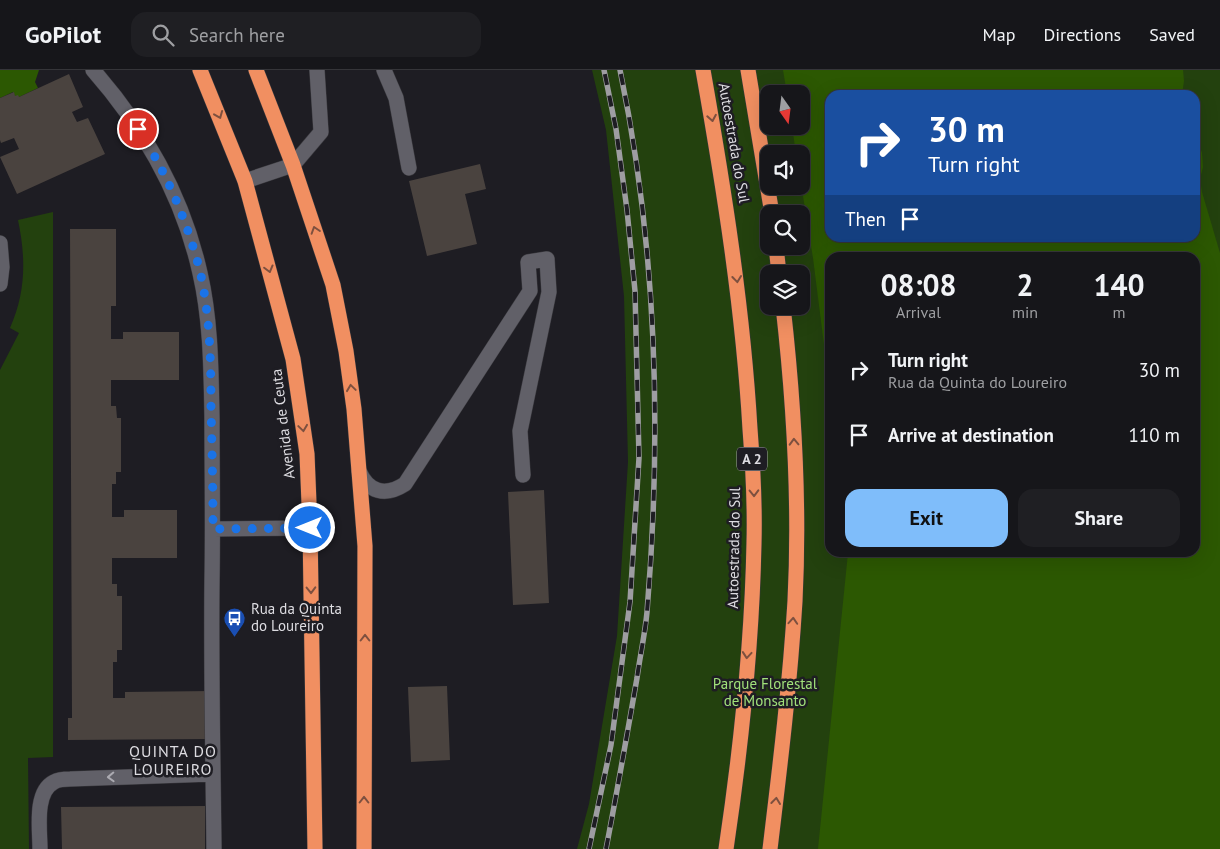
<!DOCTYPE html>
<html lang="en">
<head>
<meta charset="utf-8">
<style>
	:root { --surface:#16161a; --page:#1f1f23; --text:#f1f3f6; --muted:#9e9fa2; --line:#353539; --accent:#7fbdfa }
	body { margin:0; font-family:"PT Sans",sans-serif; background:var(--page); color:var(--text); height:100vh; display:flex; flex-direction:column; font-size:19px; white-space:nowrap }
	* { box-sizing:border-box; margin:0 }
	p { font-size:16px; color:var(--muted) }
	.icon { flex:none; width:28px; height:28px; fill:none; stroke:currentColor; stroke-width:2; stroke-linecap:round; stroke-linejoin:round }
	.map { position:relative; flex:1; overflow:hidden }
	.details { position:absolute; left:825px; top:182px; width:375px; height:305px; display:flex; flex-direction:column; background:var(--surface); border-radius:15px; box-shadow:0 5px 20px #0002,0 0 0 1px var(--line) }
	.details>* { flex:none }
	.hud { position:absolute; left:825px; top:20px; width:375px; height:152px; border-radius:15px; box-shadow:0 5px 20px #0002,0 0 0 1px var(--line); background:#1a4fa0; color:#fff; overflow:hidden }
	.needle { width:32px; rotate:166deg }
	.fabs { position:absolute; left:760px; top:15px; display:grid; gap:10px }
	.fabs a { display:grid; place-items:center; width:50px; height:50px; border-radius:10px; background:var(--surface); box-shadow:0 5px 20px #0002,0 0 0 1px var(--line); font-size:25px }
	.pin { position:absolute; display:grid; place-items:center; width:42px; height:42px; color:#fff; margin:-21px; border:2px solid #fff; border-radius:50%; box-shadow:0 1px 5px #0007 }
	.me { position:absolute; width:55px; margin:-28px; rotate:270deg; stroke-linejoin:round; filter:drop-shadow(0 0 4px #0008) }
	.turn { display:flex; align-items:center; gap:18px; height:105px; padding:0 20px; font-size:22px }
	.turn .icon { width:65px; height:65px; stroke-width:2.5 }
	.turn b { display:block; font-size:35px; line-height:42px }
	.then { display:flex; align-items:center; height:48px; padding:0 20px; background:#0003; gap:10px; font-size:19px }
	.eta { display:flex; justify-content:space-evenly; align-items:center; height:85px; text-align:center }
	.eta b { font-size:30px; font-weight:700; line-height:35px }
	.action { display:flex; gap:10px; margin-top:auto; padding:10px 20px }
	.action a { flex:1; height:58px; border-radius:15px; background:var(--accent); color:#111; font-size:20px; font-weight:700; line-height:58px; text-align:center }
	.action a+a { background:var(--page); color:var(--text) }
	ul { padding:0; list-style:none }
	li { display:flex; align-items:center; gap:15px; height:65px; padding:0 20px }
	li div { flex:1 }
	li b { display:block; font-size:19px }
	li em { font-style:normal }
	header { display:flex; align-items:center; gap:30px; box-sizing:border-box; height:70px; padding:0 25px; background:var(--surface); border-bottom:1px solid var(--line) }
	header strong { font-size:24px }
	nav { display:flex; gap:28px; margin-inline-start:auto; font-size:18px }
	.search { width:350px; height:45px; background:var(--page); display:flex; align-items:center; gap:12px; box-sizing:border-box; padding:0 18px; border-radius:15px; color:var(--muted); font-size:19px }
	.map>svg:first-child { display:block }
	.green { fill:#23410e; fill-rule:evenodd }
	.forest { fill:#2c5802 }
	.building { fill:#4a433f }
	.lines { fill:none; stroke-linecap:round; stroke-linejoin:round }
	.lane-casing { stroke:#3b3a3f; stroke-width:16 }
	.street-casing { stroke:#3b3a3f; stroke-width:16 }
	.highway-casing { stroke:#3b3a3f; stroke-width:16 }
	.lane { stroke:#616068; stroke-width:15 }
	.street { stroke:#616068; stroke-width:15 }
	.highway { stroke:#f18f61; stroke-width:15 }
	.rail-casing { stroke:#9e9da2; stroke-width:5.5 }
	.rail { stroke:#1e1d23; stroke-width:4; stroke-dasharray:11; stroke-linecap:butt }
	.oneway { stroke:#7d503f }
	.oneway2 { stroke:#abaab1 }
	.route { stroke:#1a73e8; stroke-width:9; stroke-dasharray:0 16.2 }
	.labels { text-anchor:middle; stroke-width:5; stroke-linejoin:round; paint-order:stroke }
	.shield { fill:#1e1d23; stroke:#a4a3a8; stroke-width:1 }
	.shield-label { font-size:14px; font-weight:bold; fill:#dddce1 }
	.street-label { font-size:15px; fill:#dddce1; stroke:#1e1d23 }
	.poi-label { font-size:15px; fill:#dddce1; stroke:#1e1d23; text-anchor:start }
	.park-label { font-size:15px; fill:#a0e07a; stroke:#1e1d23 }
	.neighbourhood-label { font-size:16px; letter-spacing:1px; fill:#dddce1; stroke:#1e1d23 }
</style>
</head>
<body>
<header>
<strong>GoPilot</strong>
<div class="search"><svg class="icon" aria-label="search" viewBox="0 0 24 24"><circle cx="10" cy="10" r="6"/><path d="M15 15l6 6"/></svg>Search here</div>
<nav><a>Map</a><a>Directions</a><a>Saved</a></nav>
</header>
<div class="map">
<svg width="1220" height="779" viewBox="0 0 1220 779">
	<rect width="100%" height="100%" fill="#1e1d23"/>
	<path class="green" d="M592,0h628v779h-643l12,-45 28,-168 11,-174 -4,-166 -18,-166zM769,24h32v32h-32zM830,25h365v143h-365zM769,84h32v32h-32zM769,144h32v32h-32zM830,188h365v294h-365zM769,204h32v32h-32z
		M53,142v545l-25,1 1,91h-29v-479l19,-37 -9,-5c16,-36 16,-70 8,-108z"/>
	<path class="forest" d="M0,0h39l-4,12 3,6 -19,9 -4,-1 -2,-4 -13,6z
		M783,0h400l1,11 -2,14h-352v143h365v-107l7,22 1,14 -3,12 2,13 18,61v596h-402l30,-296 347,-1v-294h-365v134l-17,-134 -12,-74v-30h-5l-4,-28h9v-32h-14z"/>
	<path class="building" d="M69,4l14,33 -11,5 5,10 11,-4 17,36 -88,40 -17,-37 19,-8 -5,-11 -13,5 -1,-3v-42l14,-6 1,4 3,-1 1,2z
		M480,94l6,25 -21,5 12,50 -50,12 -18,-75z
		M70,159h46v77h-5v33h12v-7h56v48h-68v26h5l1,12h4v54h-5v12h-4v33h12v-7h53v48h-65v26h5v12h5v54h-5v12h-4v36h12v-6l86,-1v48l-143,1v-22h4z
		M544,420l5,113 -36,2 -5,-113z
		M447,616l3,74 -39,2 -3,-75z
		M205,736v43h-143l-1,-42z"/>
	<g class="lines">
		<defs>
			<path id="lane" d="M384,0l12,28 13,70
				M359,401c9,21 26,26 46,13l125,-193 -2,-29 19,-3 2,33 -29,139 3,44"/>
			<path id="street" d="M93,0c51,58 90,127 107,203 11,48 11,96 12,145 0,54 1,109 0,163 -1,89 1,179 2,268
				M245,111l48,-16 28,-33 -4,-62
				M0,173l2,24 -2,17
				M213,459l97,-1
				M40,779c0,-19 -6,-57 14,-67 5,-3 11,-3 16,-3l143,-5"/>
			<path id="highway" d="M200,0l45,111 48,178 14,95 3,74 5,321
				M256,0l37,95 40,120 13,66 8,58 11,137 -1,303
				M703,0c21,119 40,238 47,359 3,38 5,76 4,114 -2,102 -13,205 -28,306
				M748,0l24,144
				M776,176l3,28
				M770,779c10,-83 20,-165 25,-248 5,-98 -1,-198 -12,-295"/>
		</defs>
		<use href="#lane" class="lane-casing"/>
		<use href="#street" class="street-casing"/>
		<use href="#highway" class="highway-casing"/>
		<use href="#lane" class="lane"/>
		<use href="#street" class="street"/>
		<use href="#highway" class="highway"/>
		<defs>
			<path id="rail" d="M589,779l22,-104 19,-143 9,-144 -4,-167 -8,-81 -11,-81 -12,-59
				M606,779c11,-57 21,-114 31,-171 3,-22 8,-44 10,-66 15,-181 10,-364 -27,-542"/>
		</defs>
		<use href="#rail" class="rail-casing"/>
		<use href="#rail" class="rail"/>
	</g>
	<defs><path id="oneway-chevron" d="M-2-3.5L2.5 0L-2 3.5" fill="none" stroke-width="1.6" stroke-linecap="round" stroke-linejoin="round" transform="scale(1.25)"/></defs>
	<g class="oneway">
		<use href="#oneway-chevron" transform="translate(219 45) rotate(68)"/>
		<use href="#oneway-chevron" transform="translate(712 48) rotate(80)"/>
		<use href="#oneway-chevron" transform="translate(315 160) rotate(-108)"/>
		<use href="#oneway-chevron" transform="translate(269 199) rotate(75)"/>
		<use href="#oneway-chevron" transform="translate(737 209) rotate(83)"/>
		<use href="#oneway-chevron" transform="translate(351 318) rotate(-98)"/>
		<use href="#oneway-chevron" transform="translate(303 358) rotate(82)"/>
		<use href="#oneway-chevron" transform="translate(794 372) rotate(-92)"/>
		<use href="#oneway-chevron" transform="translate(754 423) rotate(89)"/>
		<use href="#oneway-chevron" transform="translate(311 520) rotate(89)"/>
		<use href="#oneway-chevron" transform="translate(793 551) rotate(-86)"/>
		<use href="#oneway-chevron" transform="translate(365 568) rotate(-90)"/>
		<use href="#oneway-chevron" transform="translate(747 585) rotate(95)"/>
		<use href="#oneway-chevron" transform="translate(364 730) rotate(-90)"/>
		<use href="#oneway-chevron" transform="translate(776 731) rotate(-83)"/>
	</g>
	<use class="oneway2" href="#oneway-chevron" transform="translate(111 707) rotate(178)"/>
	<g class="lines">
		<path class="route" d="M138,59c29,44 49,92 62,142 10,45 11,90 11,136 1,41 2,81 2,122l97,-1"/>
	</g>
	<defs>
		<symbol id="bus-pin" viewBox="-11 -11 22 30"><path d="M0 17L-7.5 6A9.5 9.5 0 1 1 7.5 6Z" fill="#1a4fb4" stroke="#1e1d23"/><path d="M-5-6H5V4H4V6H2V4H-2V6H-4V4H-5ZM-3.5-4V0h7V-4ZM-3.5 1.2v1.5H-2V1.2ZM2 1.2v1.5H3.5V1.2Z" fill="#fff"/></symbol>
	</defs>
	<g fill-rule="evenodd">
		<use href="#bus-pin" x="222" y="536" width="25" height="34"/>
	</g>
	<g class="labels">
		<rect class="shield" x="737" y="377.5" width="30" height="23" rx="4"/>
		<g class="shield-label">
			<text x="752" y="394">A 2</text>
		</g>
		<g class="street-label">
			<text transform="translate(734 73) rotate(80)" y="5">Autoestrada do Sul</text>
			<text transform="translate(283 354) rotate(-97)" y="5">Avenida de Ceuta</text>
			<text transform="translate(734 478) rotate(-89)" y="5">Autoestrada do Sul</text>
		</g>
		<g class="poi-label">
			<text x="251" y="544">Rua da Quinta<tspan x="251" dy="17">do Loureiro</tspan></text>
		</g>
		<g class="park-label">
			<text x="765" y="619">Parque Florestal<tspan x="765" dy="17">de Monsanto</tspan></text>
		</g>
		<g class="neighbourhood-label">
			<text x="173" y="687">QUINTA DO<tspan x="173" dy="18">LOUREIRO</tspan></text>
		</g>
	</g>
</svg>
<div class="fabs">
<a><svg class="needle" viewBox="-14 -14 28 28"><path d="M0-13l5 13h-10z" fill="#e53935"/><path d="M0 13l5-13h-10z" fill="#9e9fa2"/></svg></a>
<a><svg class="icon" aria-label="sound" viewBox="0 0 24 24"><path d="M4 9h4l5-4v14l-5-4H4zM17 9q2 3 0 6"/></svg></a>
<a><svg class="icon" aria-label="search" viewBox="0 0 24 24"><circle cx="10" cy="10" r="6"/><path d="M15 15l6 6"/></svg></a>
<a><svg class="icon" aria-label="layers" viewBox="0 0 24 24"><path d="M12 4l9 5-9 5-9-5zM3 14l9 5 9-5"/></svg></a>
</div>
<div class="pin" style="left:138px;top:59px;background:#d93025"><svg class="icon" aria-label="arrive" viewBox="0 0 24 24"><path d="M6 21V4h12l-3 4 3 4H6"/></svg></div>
<svg class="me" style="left:310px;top:458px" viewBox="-20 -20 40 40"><circle r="17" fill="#1a73e8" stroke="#fff" stroke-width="3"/><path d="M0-11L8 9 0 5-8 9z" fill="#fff"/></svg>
<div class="hud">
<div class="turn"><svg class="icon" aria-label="right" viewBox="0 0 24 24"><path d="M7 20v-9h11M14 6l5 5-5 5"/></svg><div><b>30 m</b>Turn right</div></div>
<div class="then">Then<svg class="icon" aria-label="arrive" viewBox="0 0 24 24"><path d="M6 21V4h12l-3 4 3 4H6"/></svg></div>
</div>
<section class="details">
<div class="eta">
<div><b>08:08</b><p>Arrival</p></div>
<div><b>2</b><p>min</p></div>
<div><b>140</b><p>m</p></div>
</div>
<ul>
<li><svg class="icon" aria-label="right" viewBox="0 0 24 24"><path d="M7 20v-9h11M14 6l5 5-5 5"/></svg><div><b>Turn right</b><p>Rua da Quinta do Loureiro</p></div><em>30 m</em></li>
<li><svg class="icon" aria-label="arrive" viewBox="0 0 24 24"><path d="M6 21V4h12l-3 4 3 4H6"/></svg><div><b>Arrive at destination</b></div><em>110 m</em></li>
</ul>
<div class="action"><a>Exit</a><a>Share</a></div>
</section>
</div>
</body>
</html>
